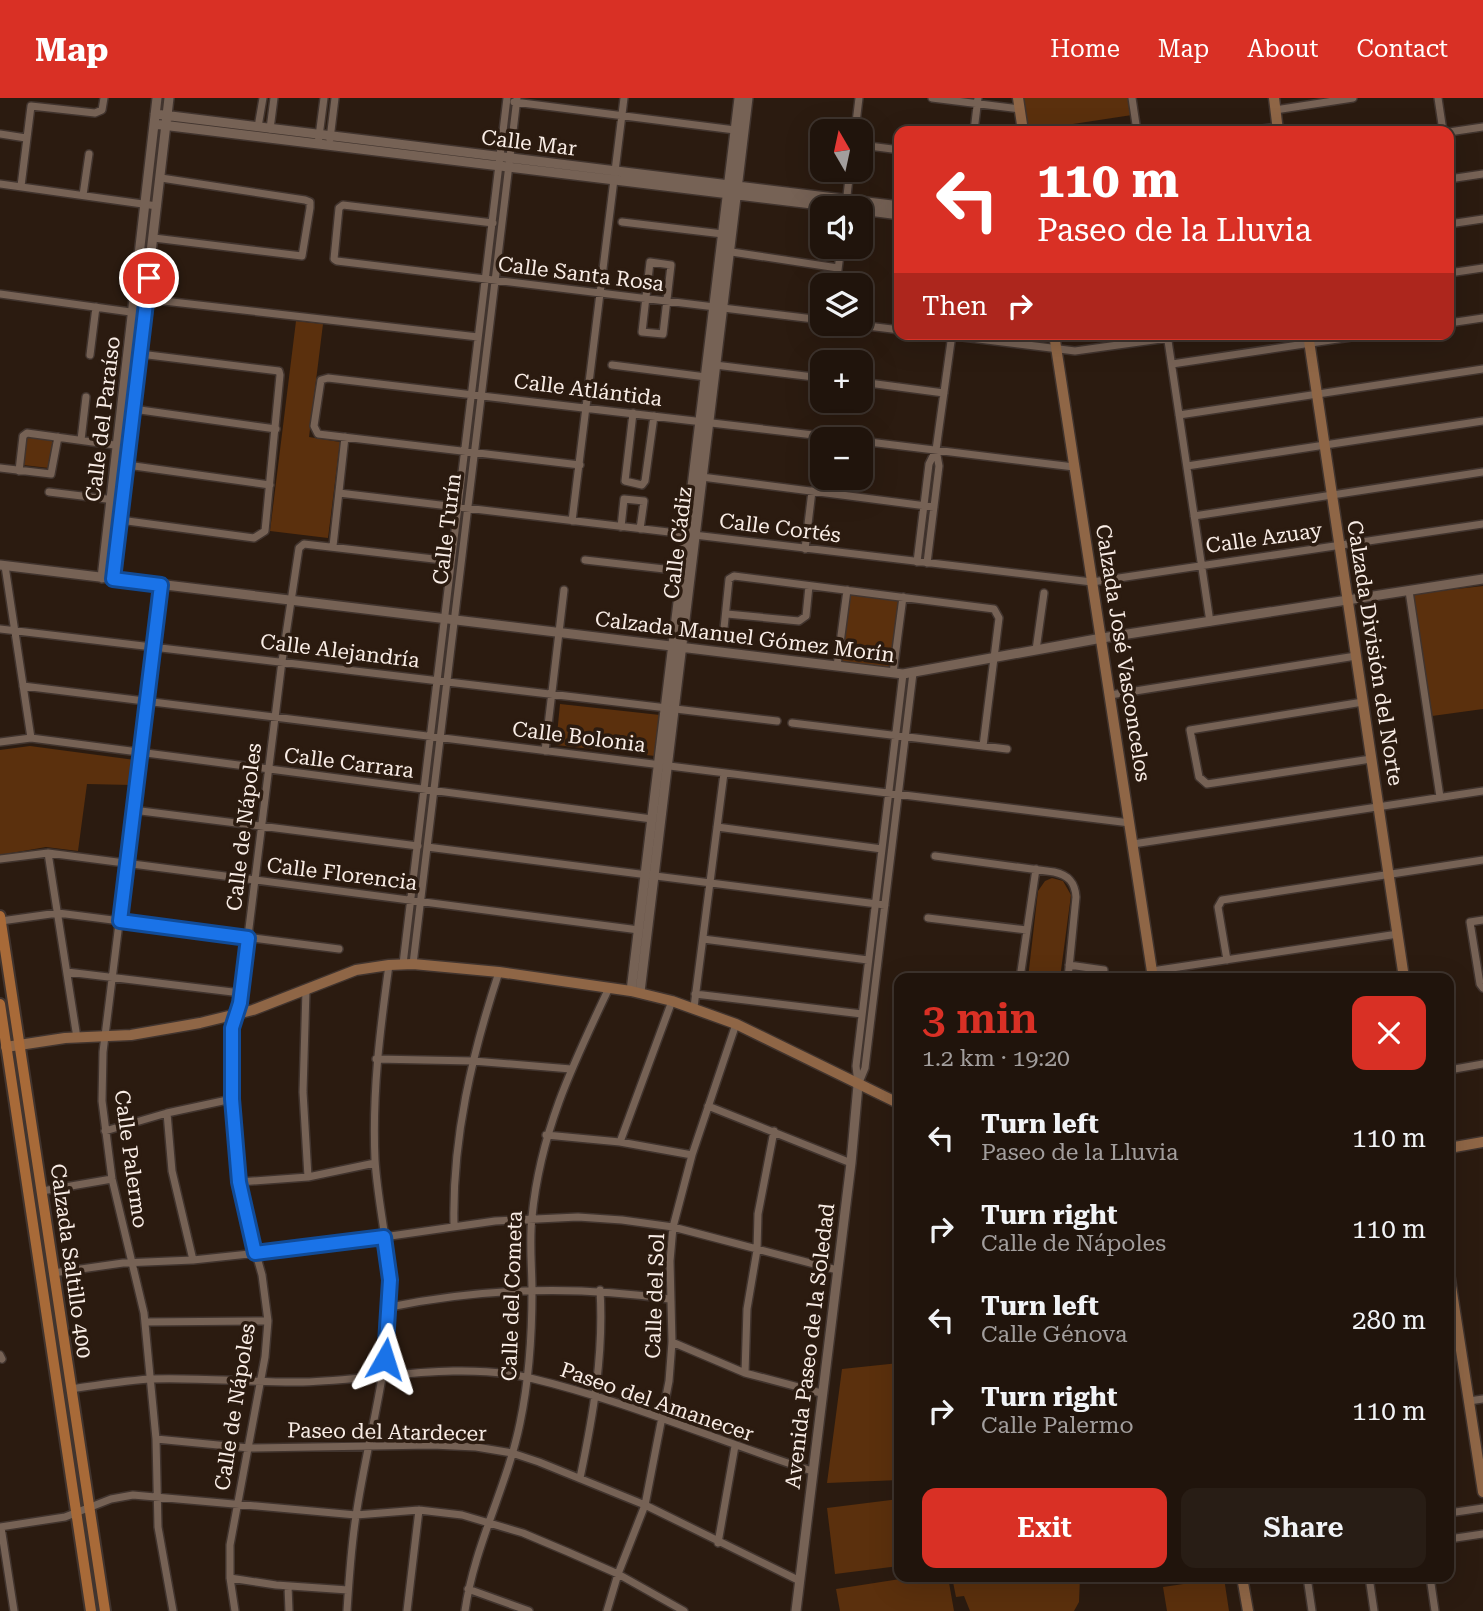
<!DOCTYPE html>
<html lang="en">
<head>
<meta charset="utf-8">
<style>
	:root { --surface:#20140c; --page:#281d15; --text:#f1f3f6; --muted:#a29e9d; --line:#3d332d; --accent:#d93025 }
	body { margin:0; font-family:"Roboto Serif",serif; background:var(--page); color:var(--text); height:100vh; display:flex; flex-direction:column; font-size:26px; white-space:nowrap }
	* { box-sizing:border-box; margin:0 }
	p { font-size:23px; color:var(--muted) }
	.icon { flex:none; width:38px; height:38px; fill:none; stroke:currentColor; stroke-width:2; stroke-linecap:round; stroke-linejoin:round }
	.map { position:relative; flex:1; overflow:hidden }
	.details { position:absolute; left:894px; top:875px; width:560px; height:609px; display:flex; flex-direction:column; background:var(--surface); border-radius:14px; box-shadow:0 7px 28px #0002,0 0 0 2px var(--line) }
	.details>* { flex:none }
	.top-card { position:absolute; left:894px; top:28px; width:560px; height:214px; border-radius:14px; box-shadow:0 7px 28px #0002,0 0 0 2px var(--line); background:#d93025; color:#fff; overflow:hidden }
	.needle { width:46px; rotate:351deg }
	.fabs { position:absolute; left:810px; top:21px; display:grid; gap:14px }
	.fabs a { display:grid; place-items:center; width:63px; height:63px; border-radius:14px; background:var(--surface); box-shadow:0 7px 28px #0002,0 0 0 2px var(--line); font-size:35px }
	.pin { position:absolute; display:grid; place-items:center; width:60px; height:60px; color:#fff; margin:-30px; border:4px solid #fff; border-radius:50%; box-shadow:0 2px 7px #0007 }
	.me { position:absolute; width:77px; margin:-38px; rotate:6deg; stroke-linejoin:round; filter:drop-shadow(0 0 5px #0008) }
	.turn { display:flex; align-items:center; gap:24px; height:147px; padding:0 28px; font-size:32px }
	.turn .icon { width:91px; height:91px; stroke-width:2.5 }
	.turn b { display:block; font-size:49px; line-height:60px }
	.then { display:flex; align-items:center; height:66px; padding:0 28px; background:#0003; gap:14px; font-size:26px }
	.round { display:grid; place-items:center; flex:none; width:74px; height:74px; border-radius:14px; background:var(--page) }
	.head { display:flex; align-items:center; justify-content:space-between; height:119px; padding:0 28px }
	h1 { font-size:42px; font-weight:600; line-height:52px; color:var(--accent) }
	.button { display:flex; gap:14px; margin-top:auto; padding:14px 28px }
	.button a { flex:1; height:80px; border-radius:14px; background:var(--accent); color:#fff; font-size:28px; font-weight:600; line-height:80px; text-align:center }
	.button a+a { background:var(--page); color:var(--text) }
	ul { padding:0; list-style:none }
	li { display:flex; align-items:center; gap:21px; height:91px; padding:0 28px }
	li div { flex:1 }
	li b { display:block; font-size:26px }
	li em { font-style:normal }
	header { display:flex; align-items:center; gap:42px; box-sizing:border-box; height:98px; padding:0 35px; background:var(--accent); color:#fff }
	header strong { font-size:33px }
	nav { display:flex; gap:38px; margin-inline-start:auto; font-size:24px }
	.map>svg:first-child { display:block }
	.green { fill:#5b300d }
	.lines { fill:none; stroke-linecap:round; stroke-linejoin:round }
	.minor-casing { stroke:#41342e; stroke-width:10 }
	.tertiary-casing { stroke:#41342e; stroke-width:12 }
	.secondary-casing { stroke:#41342e; stroke-width:13 }
	.primary-casing { stroke:#41342e; stroke-width:14 }
	.minor { stroke:#766255; stroke-width:7 }
	.tertiary { stroke:#766255; stroke-width:9 }
	.secondary { stroke:#8f6646; stroke-width:10 }
	.primary { stroke:#a86a38; stroke-width:10 }
	.route-casing { stroke:#114b97; stroke-width:18 }
	.route { stroke:#1a73e8; stroke-width:12 }
	.labels { text-anchor:middle; stroke-width:7; stroke-linejoin:round; paint-order:stroke }
	.street-label { font-size:21px; fill:#f9ede6; stroke:#2b1b10 }
</style>
</head>
<body>
<header>
<strong>Map</strong>
<nav><a>Home</a><a>Map</a><a>About</a><a>Contact</a></nav>
</header>
<div class="map">
<svg width="1483" height="1513" viewBox="0 0 1483 1513">
	<rect width="100%" height="100%" fill="#2b1b10"/>
	<path class="green" d="M1021,0h109l2,17 -105,16z
		M296,223l27,3 -14,113 31,5 -12,96 -58,-7z
		M27,335l26,3 -4,32 -26,-3z
		M1483,488v123l-51,7 -19,-122z
		M849,494l52,7 -9,72 -53,-6z
		M560,606l100,11 -5,41 -99,-11z
		M30,648l105,14 -3,25 -45,-1 -9,67 -32,-4 -46,8v-105z
		M1052,780l11,3 8,14 -11,83h-32l10,-87 7,-10z
		M899,1265v117l-72,3 15,-114z
		M899,1401v67l-64,8 -8,-66z
		M913,1479h35l6,34h-114l-4,-22z
		M952,1479h128l-1,25 -5,9h-104l-6,-15 -8,1z
		M1224,1480l5,33h-62l-4,-24z"/>
	<g class="lines">
		<defs>
			<path id="minor" d="M932,0l88,11
				M1132,0l5,33
				M1438,0l5,33
				M514,4l221,28
				M1275,12l78,-12
				M258,29l5,-29
				M270,31l4,-31
				M855,33l4,-33
				M974,33l4,-33
				M1247,33l31,-4
				M1449,34l34,-5
				M0,36l26,4
				M330,41l5,-41
				M318,46l6,-46
				M861,47l39,5
				M1449,70l2,11
				M1449,81l34,-5
				M0,86l157,22
				M21,88l10,-80 64,7 7,-3 2,-12
				M83,97l6,-41
				M846,106l4,-34
				M622,124l101,12
				M493,125l-150,-18 -4,3 -5,51 3,2 485,59
				M1449,126l34,-5
				M154,140l148,18 8,-48v-6l-5,-2 -144,-22
				M725,153l113,17
				M650,164l21,3 -8,69 -21,-2z
				M1449,175l34,-5
				M836,187l5,-38
				M0,196l145,20
				M146,201l332,38
				M1449,225l34,-5
				M851,226l49,6
				M939,236l136,17 93,-13
				M1167,236l43,288
				M90,257l6,-48
				M707,266l115,14
				M1172,266l199,-30
				M612,267l94,12
				M861,284l83,11
				M133,311l143,20
				M633,315l-8,68 17,4 3,-4 9,-65
				M1179,317l304,-46
				M81,342l5,-43
				M861,343l213,26
				M127,367l143,20
				M580,367l-262,-31 -4,-8 7,-46 7,-2 520,61
				M1187,368l296,-45
				M0,370l51,6 7,-37
				M19,373l4,-35 4,-3 102,14
				M694,378l240,31
				M49,394l74,9
				M339,395l753,89 391,-58
				M1194,418l289,-44
				M120,422l134,18 11,-7 15,-156 -1,-4 -139,-17
				M572,423l52,-423
				M621,429l3,-28 20,2 -4,28
				M333,448l12,-109
				M805,451l7,-58
				M585,462l97,11
				M917,464l12,-98 7,-14
				M927,465l12,-97 -3,-16 16,-116
				M5,468l26,172
				M161,487l-58,467 -1,49 10,78 32,134 12,126 2,88 15,84
				M1409,493l31,206
				M727,516l72,7 7,-5 3,-30
				M0,531l777,92
				M723,540l6,-59 5,-3 260,33 5,9 -16,128
				M1036,552l8,-57
				M837,568l10,-76
				M893,575l10,-76
				M23,588l1107,137
				M1110,597l246,-39
				M1363,604l-173,28 9,47 8,7 164,-25
				M792,625l215,26
				M0,644l31,-4 621,81
				M545,653l19,-161
				M133,712l285,36
				M717,729l165,22
				M1133,746l350,-53
				M427,749l458,58
				M48,755l29,185
				M935,758l119,16c14,3 21,10 22,25l-8,81
				M0,761l48,-6 591,77
				M928,820l99,12
				M1483,822l-13,2 10,62 3,4
				M1,823l57,-8 281,36
				M703,841l165,21
				M1227,862l-9,-53 4,-7 261,-40
				M403,866l104,-866
				M413,866l104,-866
				M1069,867l35,5
				M1152,873l246,-37
				M67,874l174,21
				M1020,880l16,-109
				M306,892l-3,102 5,85
				M695,896l167,20
				M694,909l30,-234
				M376,961l97,2 98,8
				M1449,972l34,-6
				M858,986l-2,-18 47,-392
				M858,987l7,-17 48,-395
				M708,1008l143,57
				M167,1015l5,58 21,89
				M105,1033l62,-18 65,-14
				M546,1037l74,7 72,13
				M620,1044l52,-141
				M239,1084l69,-5 67,-14
				M42,1093l70,-12
				M454,1127c-2,-86 18,-171 45,-253
				M53,1175l70,-10 70,-3 121,-13 181,-26 83,-4 44,3 51,7 164,43
				M390,1209c93,-19 184,-22 279,-8
				M145,1224l123,-1
				M672,1244l73,31 76,20
				M0,1257l2,4
				M745,1275l2,-64 10,-59 1,-36 16,-83
				M71,1291c26,-4 52,-8 79,-10 51,-2 102,4 153,3 75,-2 153,-21 227,-4 97,23 188,63 282,93
				M1469,1303l14,-2
				M156,1341l93,9 183,-3 44,2 36,6 27,9 106,43 155,76
				M580,1380c13,-62 24,-124 20,-188
				M1449,1415l34,-5
				M0,1429l65,-10 46,-18 22,-4 223,20 63,-5 43,5 61,18 45,19 50,22 66,37
				M1,1429l13,84
				M1449,1441l34,-5
				M718,1445l17,-97
				M1307,1479l5,34
				M1369,1479l5,34
				M1430,1479l5,34
				M230,1480l46,7 72,5
				M288,1488l1,25
				M468,1491l61,22
				M235,1513l-5,-33v-33l35,-188 3,-36 -6,-46 -15,-53 -8,-40 -4,-37 -3,-52v-65l9,-35 41,-332 17,-113 5,-4 147,17
				M347,1513c2,-32 4,-64 9,-95 10,-70 31,-138 34,-209 2,-49 -12,-98 -15,-147 -3,-67 5,-130 14,-195
				M407,1513l12,-101
				M465,1513c9,-65 42,-124 55,-188 9,-43 12,-87 12,-132 0,-24 -3,-49 0,-74 8,-85 41,-153 77,-229
				M607,1513l11,-37 27,-69 24,-124 3,-39 -2,-81 3,-34 19,-72 44,-131"/>
			<path id="tertiary" d="M155,16l745,92
				M154,26l691,84
				M861,112l39,5
				M0,467l903,109 199,-36 381,-59
				M102,480l55,-480
				M113,481l56,-481
				M631,893l108,-893
				M640,894l108,-894
				M796,1513l55,-448 7,-78"/>
			<path id="secondary" d="M1018,0l5,33
				M1274,0l4,33
				M1054,236l99,644
				M1308,236l96,644
				M6,949l59,-9 66,-3 69,-12 53,-13 103,-40 33,-5 24,-1 86,8 132,19 41,10 64,23 164,80
				M1449,1050l34,-6
				M1449,1175l34,219
				M1242,1479l6,34"/>
			<path id="primary" d="M0,818l105,695
				M0,906l91,607"/>
		</defs>
		<use href="#minor" class="minor-casing"/>
		<use href="#tertiary" class="tertiary-casing"/>
		<use href="#secondary" class="secondary-casing"/>
		<use href="#primary" class="primary-casing"/>
		<use href="#minor" class="minor"/>
		<use href="#tertiary" class="tertiary"/>
		<use href="#secondary" class="secondary"/>
		<use href="#primary" class="primary"/>
	</g>
	<g class="lines">
		<defs>
			<path id="route" d="M149,180l-36,301 48,6 -41,336 128,17 -8,65 -8,25v71l7,83 16,71 129,-16 6,43 -5,79"/>
		</defs>
		<use href="#route" class="route-casing"/>
		<use href="#route" class="route"/>
	</g>
	<g class="labels">
		<g class="street-label">
			<text transform="translate(529 45) rotate(7)" y="7">Calle Mar</text>
			<text transform="translate(581 176) rotate(7)" y="7">Calle Santa Rosa</text>
			<text transform="translate(588 292) rotate(7)" y="7">Calle Atlántida</text>
			<text transform="translate(103 321) rotate(-83)" y="7">Calle del Paraíso</text>
			<text transform="translate(780 430) rotate(7)" y="7">Calle Cortés</text>
			<text transform="translate(447 431) rotate(-83)" y="7">Calle Turín</text>
			<text transform="translate(1264 440) rotate(-8)" y="7">Calle Azuay</text>
			<text transform="translate(678 445) rotate(-83)" y="7">Calle Cádiz</text>
			<text transform="translate(745 539) rotate(7)" y="7">Calzada Manuel Gómez Morín</text>
			<text transform="translate(340 553) rotate(7)" y="7">Calle Alejandría</text>
			<text transform="translate(1123 555) rotate(81)" y="7">Calzada José Vasconcelos</text>
			<text transform="translate(1375 555) rotate(81)" y="7">Calzada División del Norte</text>
			<text transform="translate(579 639) rotate(7)" y="7">Calle Bolonia</text>
			<text transform="translate(349 665) rotate(7)" y="7">Calle Carrara</text>
			<text transform="translate(244 729) rotate(-83)" y="7">Calle de Nápoles</text>
			<text transform="translate(342 776) rotate(7)" y="7">Calle Florencia</text>
			<text transform="translate(131 1061) rotate(82)" y="7">Calle Palermo</text>
			<text transform="translate(71 1163) rotate(82)" y="7">Calzada Saltillo 400</text>
			<text transform="translate(512 1198) rotate(-88)" y="7">Calle del Cometa</text>
			<text transform="translate(655 1198) rotate(-88)" y="7">Calle del Sol</text>
			<text transform="translate(810 1248) rotate(-83)" y="7">Avenida Paseo de la Soledad</text>
			<text transform="translate(657 1304) rotate(19)" y="7">Paseo del Amanecer</text>
			<text transform="translate(235 1309) rotate(-81)" y="7">Calle de Nápoles</text>
			<text transform="translate(387 1334) rotate(1)" y="7">Paseo del Atardecer</text>
		</g>
	</g>
</svg>
<div class="fabs">
<a><svg class="needle" viewBox="-14 -14 28 28"><path d="M0-13l5 13h-10z" fill="#e53935"/><path d="M0 13l5-13h-10z" fill="#a29e9d"/></svg></a>
<a><svg class="icon" aria-label="sound" viewBox="0 0 24 24"><path d="M4 9h4l5-4v14l-5-4H4zM17 9q2 3 0 6"/></svg></a>
<a><svg class="icon" aria-label="layers" viewBox="0 0 24 24"><path d="M12 4l9 5-9 5-9-5zM3 14l9 5 9-5"/></svg></a>
<a>+</a>
<a>−</a>
</div>
<div class="pin" style="left:149px;top:180px;background:#d93025"><svg class="icon" aria-label="arrive" viewBox="0 0 24 24"><path d="M6 21V4h12l-3 4 3 4H6"/></svg></div>
<svg class="me" style="left:385px;top:1261px" viewBox="-20 -20 40 40"><path d="M0-17L14 15 0 8-14 15z" fill="#1a73e8" stroke="#fff" stroke-width="4"/></svg>
<div class="top-card">
<div class="turn"><svg class="icon" aria-label="left" viewBox="0 0 24 24"><path d="M17 20v-9H6M10 6l-5 5 5 5"/></svg><div><b>110 m</b>Paseo de la Lluvia</div></div>
<div class="then">Then<svg class="icon" aria-label="right" viewBox="0 0 24 24"><path d="M7 20v-9h11M14 6l5 5-5 5"/></svg></div>
</div>
<section class="details">
<div class="head"><div><h1>3 min</h1><p>1.2 km · 19:20</p></div><a class="round" style="background:#d93025;color:#fff"><svg class="icon" aria-label="close" viewBox="0 0 24 24"><path d="M6 6l12 12M18 6L6 18"/></svg></a></div>
<ul>
<li><svg class="icon" aria-label="left" viewBox="0 0 24 24"><path d="M17 20v-9H6M10 6l-5 5 5 5"/></svg><div><b>Turn left</b><p>Paseo de la Lluvia</p></div><em>110 m</em></li>
<li><svg class="icon" aria-label="right" viewBox="0 0 24 24"><path d="M7 20v-9h11M14 6l5 5-5 5"/></svg><div><b>Turn right</b><p>Calle de Nápoles</p></div><em>110 m</em></li>
<li><svg class="icon" aria-label="left" viewBox="0 0 24 24"><path d="M17 20v-9H6M10 6l-5 5 5 5"/></svg><div><b>Turn left</b><p>Calle Génova</p></div><em>280 m</em></li>
<li><svg class="icon" aria-label="right" viewBox="0 0 24 24"><path d="M7 20v-9h11M14 6l5 5-5 5"/></svg><div><b>Turn right</b><p>Calle Palermo</p></div><em>110 m</em></li>
</ul>
<div class="button"><a>Exit</a><a>Share</a></div>
</section>
</div>
</body>
</html>
